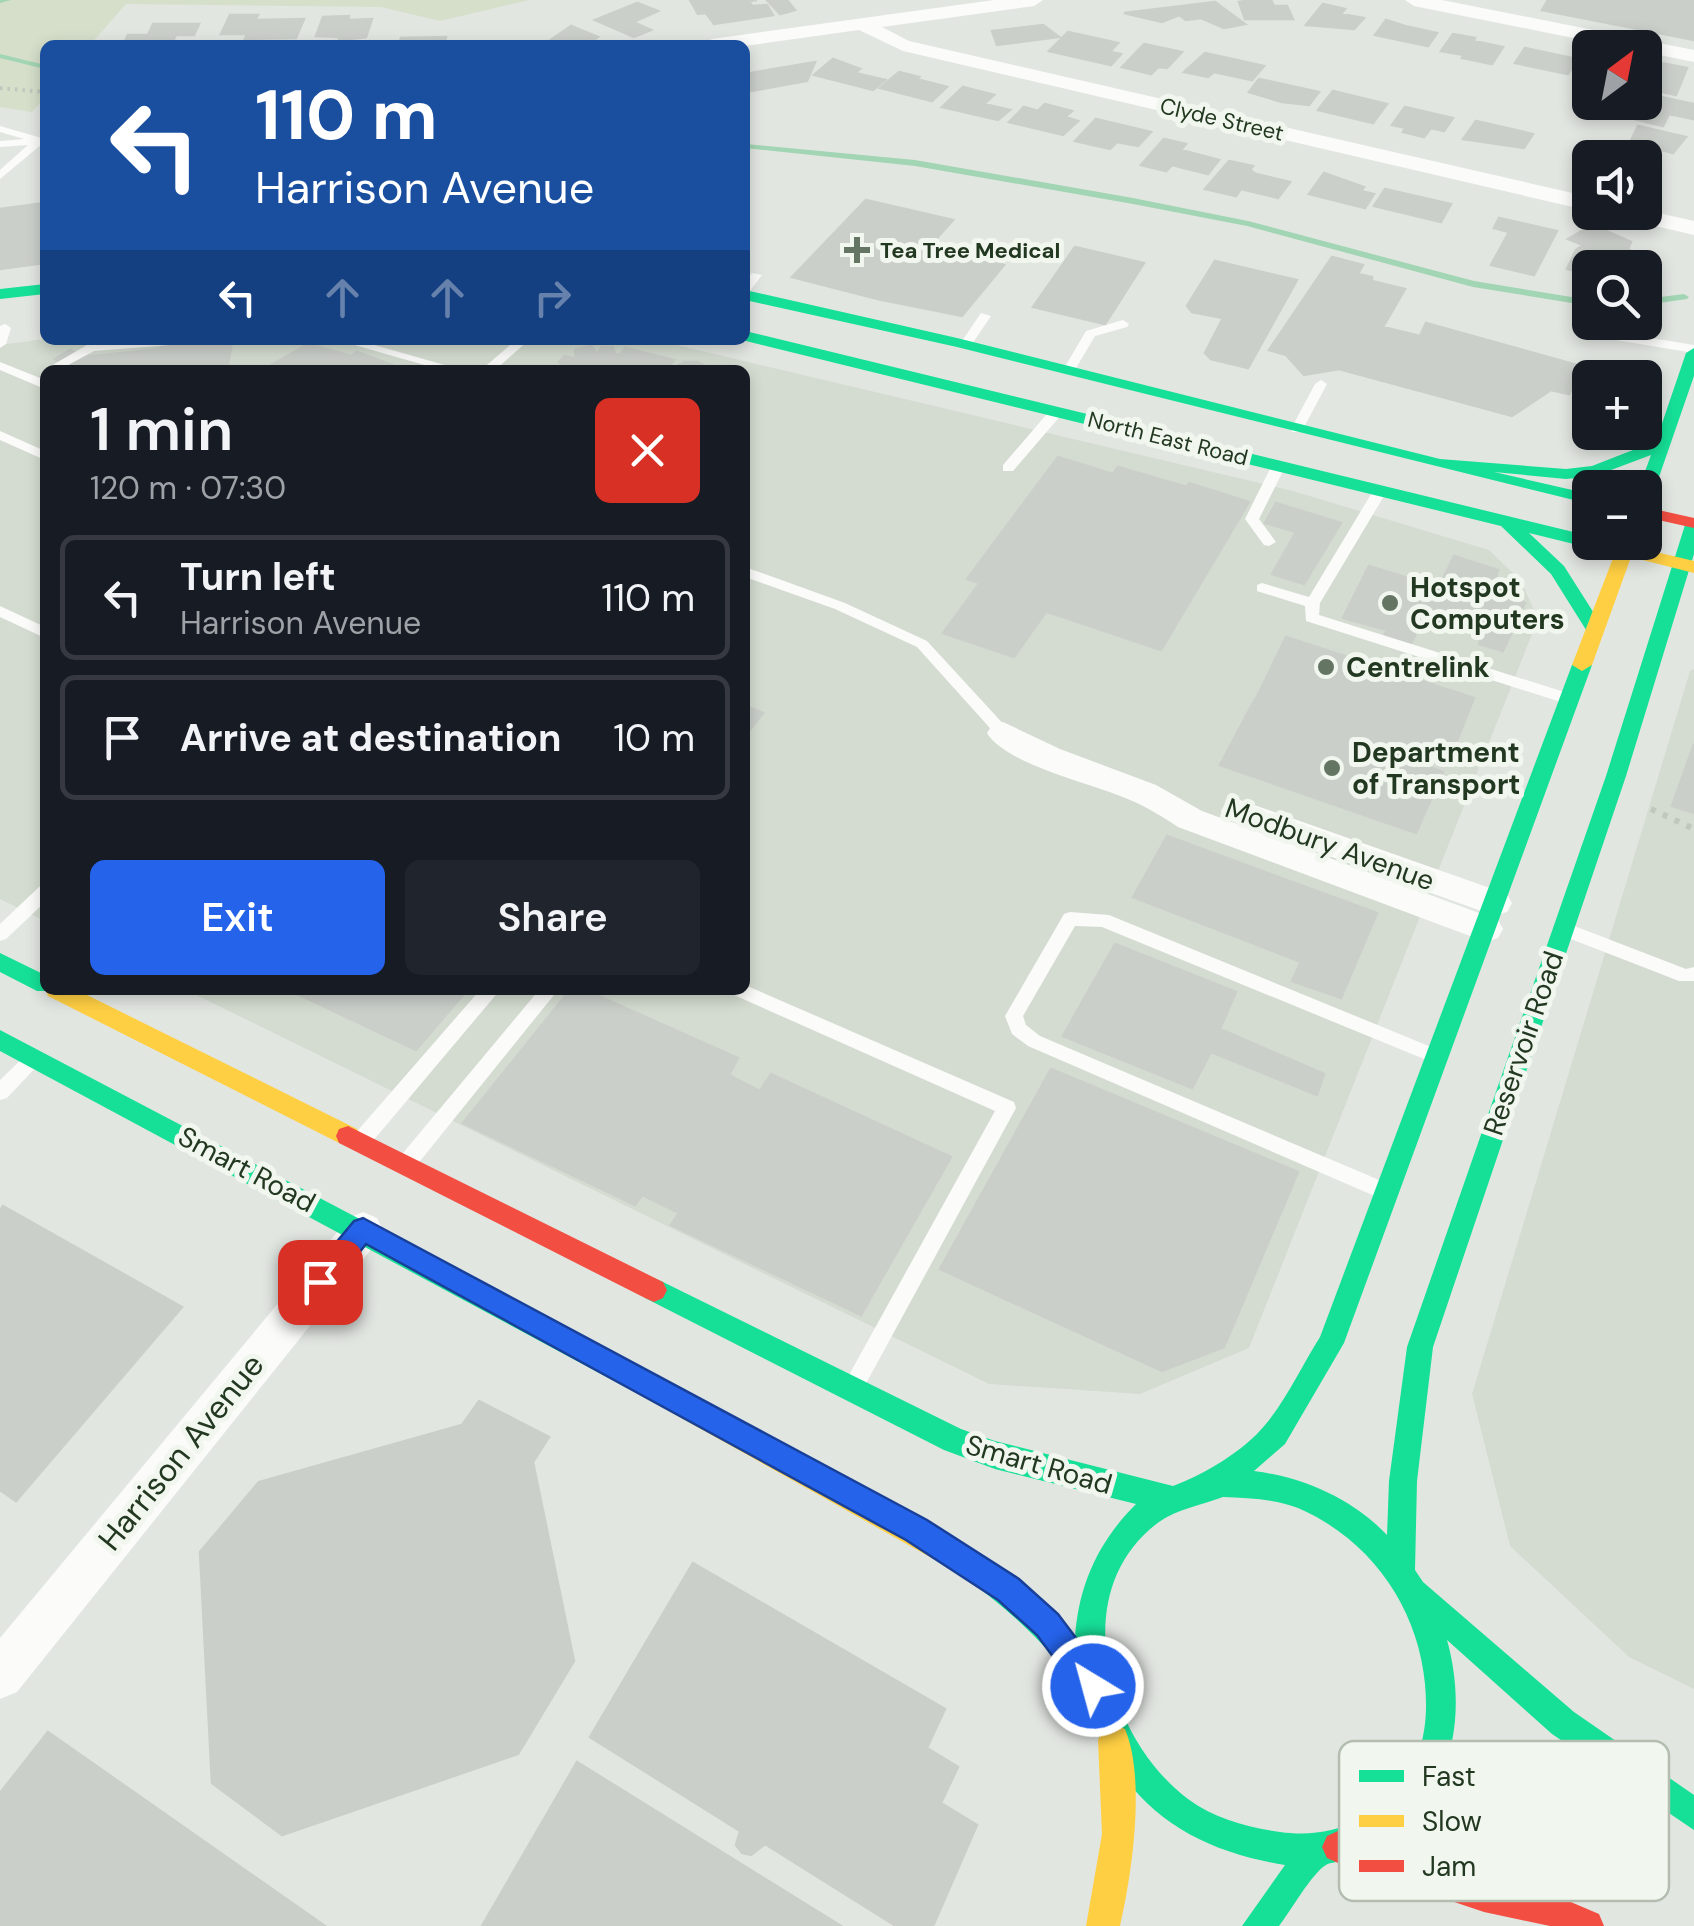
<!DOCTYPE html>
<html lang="en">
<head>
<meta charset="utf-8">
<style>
	:root { --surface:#171b24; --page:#20242c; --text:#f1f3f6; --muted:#9ea1a6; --line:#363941; --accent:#2563eb }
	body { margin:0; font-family:"DM Sans",sans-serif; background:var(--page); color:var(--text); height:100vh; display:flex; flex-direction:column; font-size:38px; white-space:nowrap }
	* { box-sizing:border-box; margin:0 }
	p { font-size:32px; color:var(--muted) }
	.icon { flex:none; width:55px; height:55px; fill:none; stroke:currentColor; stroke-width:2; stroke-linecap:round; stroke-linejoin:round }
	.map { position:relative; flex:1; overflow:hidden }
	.details { position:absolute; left:40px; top:365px; width:710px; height:630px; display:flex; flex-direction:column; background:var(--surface); border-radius:15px; box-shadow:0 5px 15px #0003 }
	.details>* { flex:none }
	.hud { position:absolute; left:40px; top:40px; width:710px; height:305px; border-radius:15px; box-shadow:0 5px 15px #0003; background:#1a4fa0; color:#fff; overflow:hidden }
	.needle { width:65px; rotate:32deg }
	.fabs { position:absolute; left:1572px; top:30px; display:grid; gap:20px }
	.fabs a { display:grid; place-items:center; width:90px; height:90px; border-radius:15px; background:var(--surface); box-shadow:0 5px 15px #0003; font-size:50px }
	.pin { position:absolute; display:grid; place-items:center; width:85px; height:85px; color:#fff; margin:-42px; border-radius:20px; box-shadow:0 5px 15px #0006 }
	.me { position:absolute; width:110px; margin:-55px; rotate:323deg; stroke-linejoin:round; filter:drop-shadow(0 0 8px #0008) }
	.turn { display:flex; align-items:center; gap:35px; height:210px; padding:0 50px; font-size:45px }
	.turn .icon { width:130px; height:130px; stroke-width:2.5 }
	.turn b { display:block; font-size:70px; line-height:85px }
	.lanes { display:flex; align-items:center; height:95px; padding:0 50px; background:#0003; justify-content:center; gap:50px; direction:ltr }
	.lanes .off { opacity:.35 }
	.round { display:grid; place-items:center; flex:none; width:105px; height:105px; border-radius:15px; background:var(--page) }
	.overview { display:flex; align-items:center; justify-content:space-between; height:170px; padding:0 50px }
	h1 { font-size:60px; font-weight:600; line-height:75px }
	.primary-button { display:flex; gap:20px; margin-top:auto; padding:20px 50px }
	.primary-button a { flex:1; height:115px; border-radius:15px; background:var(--accent); color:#fff; font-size:40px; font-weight:600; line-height:115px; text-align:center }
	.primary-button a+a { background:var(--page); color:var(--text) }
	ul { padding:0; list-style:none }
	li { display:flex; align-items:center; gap:30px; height:125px; margin:0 20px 15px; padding:0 30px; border:5px solid var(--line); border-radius:15px }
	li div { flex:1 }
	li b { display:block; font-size:38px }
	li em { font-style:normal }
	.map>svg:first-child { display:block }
	.built { fill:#d4dcd1 }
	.green { fill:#d5dfca }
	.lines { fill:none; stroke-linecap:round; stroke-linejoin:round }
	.stream { fill:#a2d5b3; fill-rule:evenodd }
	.building { fill:#cbcfca; stroke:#cbcfca; stroke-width:2.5 }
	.path-far1 { stroke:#c0c7bf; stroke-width:4; stroke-dasharray:2.5 5; stroke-linecap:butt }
	.path { stroke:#c0c7bf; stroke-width:6; stroke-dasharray:5 8; stroke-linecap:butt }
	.lane { fill:#fbfbfa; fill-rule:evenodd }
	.street { fill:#fbfbfa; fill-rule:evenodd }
	.fast { fill:#16e098; fill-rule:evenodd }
	.slow { fill:#ffcf43; fill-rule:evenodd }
	.jam { fill:#f24e42; fill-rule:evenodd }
	.route { fill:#2563eb; stroke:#184099; stroke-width:2.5 }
	.poi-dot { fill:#657564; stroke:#f1f6ee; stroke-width:4 }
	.labels { text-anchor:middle; stroke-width:10; stroke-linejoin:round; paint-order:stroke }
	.far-street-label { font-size:22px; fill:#223820; stroke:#f1f6ee }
	.far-poi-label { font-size:22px; font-weight:bold; fill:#223820; stroke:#f1f6ee; text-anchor:start }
	.poi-label { font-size:28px; font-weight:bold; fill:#223820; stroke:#f1f6ee; text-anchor:start }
	.street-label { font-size:28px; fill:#223820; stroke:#f1f6ee }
	.near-street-label { font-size:32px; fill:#223820; stroke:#f1f6ee }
	.key { fill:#f1f6ee; stroke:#b3bdb0; stroke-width:2.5 }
	.key-label { font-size:28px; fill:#223820 }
</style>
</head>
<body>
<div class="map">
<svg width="1694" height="1926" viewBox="0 0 1694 1926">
	<rect width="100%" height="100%" fill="#e2e6e1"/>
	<path class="built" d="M45,339l619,3 629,149 196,59 32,31 17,38 -289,729 -109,46 -151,-10 -803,-394h559v-620h-700v551l-45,-22v-554z
		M1694,669v1020l-65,-32 -119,-111 -38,-152 218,-723z"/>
	<path class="green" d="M0,0h529l-89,21 -59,-14 -255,-3 -36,41h-45v52l-13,15 -32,-5z"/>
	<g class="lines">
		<path class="stream" d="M0,0h11l-11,3z
			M0,54l45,11v4l-45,-11z
			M745,144l170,16 218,38 115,23 226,60 116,19v6l-117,-19 -226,-61 -114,-22 -218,-38 -170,-18z
			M1684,294l5,3 -2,2 -42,6v-6z"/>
	</g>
	<path class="building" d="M690,0h67l-8,1 3,5 15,-1 6,10 -59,9 -8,-11 -8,1z
		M767,0h20l8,10 -15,4z
		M1251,0h20l3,6h13l6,13h-48l-6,-17z
		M1548,0h146v40l-152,-30z
		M1215,2l30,22 -21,4 -23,-10 -15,2 -7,-5 -17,7 -38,-9z
		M637,3l21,8 -25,11 18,8 -17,7 -39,-17z
		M1323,4l22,5 -4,5 23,4 -10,11 -48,-4z
		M230,15h28l-3,5 49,-1 -8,19 -51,1 2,-5h-26z
		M349,16l-1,4 24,-1 -6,18 -27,3 1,-3 -24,-1 7,-19z
		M1386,20l19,6 32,7 -9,13 -53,-11z
		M153,24h46l-5,11h-18l-5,10h-48l5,-10h20z
		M1043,25l16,12 -62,8 -5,-14z
		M571,26l27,11 -8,5 12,3 -57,-1z
		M1068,32l50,11 -8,9 11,2 -10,11 -62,-14z
		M1453,34l22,4 -1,3 29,6 -11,17 -30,-6 2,-3 -23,-4z
		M446,37l-2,8h-45l2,-7z
		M1144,44l38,8 -15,16 -9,-1 -7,7 -29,-7z
		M1525,48l52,11 -9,15 -53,-11z
		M1205,53l59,13 -12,14 -38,-8 -6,5 -24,-5z
		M833,59l27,10 -5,4 30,7 -12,10 -59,-15z
		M1645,60l42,8 -11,27 -31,-7z
		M815,62l-8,19 -62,11v-18z
		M899,72l20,5 -3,2 31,8 -15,14 -52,-13z
		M1259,79l60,13 -10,13 -27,-3 -33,-10z
		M963,87l31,8 -10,9 26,6 -12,10 -56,-13z
		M1333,91l54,13 -14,19 -55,-13z
		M1647,94l47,10 -1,15 -24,-5 -6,12 -29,-7z
		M1045,104l27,7 -7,6 13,4 -15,14 -54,-13 15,-15 14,4z
		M1405,107l48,11 -9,13 -13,-3 -7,9 -21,-5 3,-4 -14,-3z
		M1096,119l55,13 -13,14 -21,-4 -7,7 -35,-8z
		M1476,121l57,13 -9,14 -61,-9z
		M1638,126l48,11 -13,16 -15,-4 -7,14 -6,-5 -22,-1z
		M1164,139l22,5 -5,6 38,10 -11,14 -36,-9 -6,6 -25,-6z
		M1229,161l24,5 -3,4 6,4 34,8 -12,16 -37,-9 -5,7 -31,-7z
		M1324,173l40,14 -3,4 13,3 -9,14 -56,-14z
		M1385,189l66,15 -10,18 -67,-16z
		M866,200l87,20 -71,80 -90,-23z
		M45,203v60l-45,6v-60z
		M1499,218l58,13 -23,44 -43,-10 18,-33 -15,-4z
		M1592,225l39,17 -3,7 3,2 -19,17h-22v7l-23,-6 9,-19 7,-5 -15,-6z
		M930,245l74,20 -42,51 -80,-16z
		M1075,247l69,16 -39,61 -72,-17z
		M1332,257l31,8 -5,9 14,3v4l33,8 -22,38 37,9 6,-13 155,43 -12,28 -18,-4 -39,26 -173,-47 -35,6 -18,-20 -17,-5z
		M1215,261l82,19 -49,88 -37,-9 -6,-6 18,-35 -31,-6 -5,-6z
		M163,340h31l-1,6 39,-4 -4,22 -9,1 -4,5h-139l-21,-11 15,-9 14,7 76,-8z
		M308,344l43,12 6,-4 35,13 -7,5h-122z
		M591,346l6,8 5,-7h11l2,7 5,1 5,-7 49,12 -4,5 5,2 10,-5h12l8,4v4h-145l4,-4 -5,-4 6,-6 11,3 -1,-9z
		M1058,457l55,17 5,-7 69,20 2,-4 60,19 -88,148 -185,-62 4,-5 -13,-4z
		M1276,503l65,20 -37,61 -32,-10 24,-42 -31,-9z
		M1454,556l44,14 -4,13 24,8 -3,7 10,5 -22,48 -24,-7 3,-7 -58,-18z
		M1369,566l68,21 -26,57 -27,-8 3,-6 -44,-12z
		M976,588l70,24 -32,45 -71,-24z
		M1286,637l188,61 -22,55 -23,-7 -4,10 -169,-57z
		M1255,699l170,57 -4,8 22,8 -27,61 -196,-68z
		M745,706l18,7 -18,23z
		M1694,744v69l-22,-7z
		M1167,836l210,77 -36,85 -49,-17 9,-19 -168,-65z
		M1115,944l121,48 -16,37 104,45 -7,21 -106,-43 -19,36 -129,-52z
		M289,990h178l-51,60z
		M570,990h15l153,68 -9,17 31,16 11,-17 180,83 -90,158 -190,-90 8,-12 -37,-18 -7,10 -172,-82z
		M1051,1069l247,103 -74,175 -62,24 -222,-102z
		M3,1206l179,101 -166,194 -16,-11v-280z
		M479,1401l70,36 -16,25 41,199 -56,93 -236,81 -70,-52 -12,-231 59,-70 203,-57z
		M693,1563l252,146 -18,39 31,19 -17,36 36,22 -44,101h-37l-131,-82 -14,11 -9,-2 -6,-8 4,-14 -150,-94z
		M48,1732l277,194h-325v-133z
		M577,1762l264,164h-359z"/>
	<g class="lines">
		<path class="path-far1" d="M0,88l45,4"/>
		<path class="path" d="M1651,809l43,20"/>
		<path class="lane" d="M0,126l45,13v6l-3,-1 -42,35v-9l28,-25 -28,2v-6l24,-2 -24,-7z
			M752,273l10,2 -13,17 -4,2v-12z
			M981,313l10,3 -21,31h-8l-2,-3z
			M1123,320l6,4 -2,3 -32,9 -22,37h-8l-2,-3 23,-39z
			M5,324l6,4 -5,16 -6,4v-22z
			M1608,331l86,14v8l-90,-15v-6z
			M140,340h48l-6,4 -88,7 -35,19h-15l43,-25z
			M337,340h20l105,30h-20z
			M516,340h13l-34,30h-14z
			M0,362l45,18v9l-45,-19z
			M1321,380l6,4 -24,45 -1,3h-10l-1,-3 24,-45z
			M1057,407l5,1v6l-49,57h-10v-6l49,-57z
			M0,431l45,20v9l-45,-20z
			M1279,461l7,4 -27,54 17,23 -7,4 -5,-1 -19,-26 27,-54z
			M1380,487l7,4 -67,112 -1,12 255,80 3,4 -3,4h-10l-258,-82 -1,-15 -48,-15v-6l5,-2 47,14 64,-106z
			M745,567l100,36 82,38 81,88 3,4 -3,4h-10l-81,-90 -82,-38 -90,-32z
			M0,606l45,21v11l-45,-21z
			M45,886v16l-39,37 -6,2v-17l39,-37z
			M1070,912l39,3 332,136 3,5 -3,5 -6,3 -6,-3 -327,-134 -27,-1 -52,90 3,9 14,11 351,149 3,6 -3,6 -7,3 -7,-3 -349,-151 -16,-12 -7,-18 59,-102z
			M1564,922l122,47 8,-2v14h-15l-121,-47 -3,-5 3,-5z
			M745,985l269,117 2,6 -153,281 -7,3 -7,-3 -4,-7 4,-7 146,-264 -261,-116 -3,-5h14z
			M480,990h20l-133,158 -7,2 -7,-2 -3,-6 3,-6z
			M539,990h19l-146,181 -7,2 -7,-2 -3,-6 3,-6z
			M34,1050l6,3 3,5 -3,5 -33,35 -7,2v-20l28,-27z"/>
		<path class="street" d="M994,0h49l-9,6 -152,21 27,14 681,156v14l-687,-160 -44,-21 -114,16 -43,-1 10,-6z
			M1405,0h37l252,50v12l-49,-10v-4h-22l-209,-42z
			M1645,210l49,11v14l-77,-18 -3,-5z
			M1003,722l57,27 96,36 46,26 296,109 5,9 -5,9 -12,4 -308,-115c-15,-10 -31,-20 -48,-27 -35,-16 -124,-35 -143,-67l5,-8z
			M1237,799l270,95 5,9 -5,9 -12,4 -269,-97 -5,-8 5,-8z
			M363,1212l14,6 6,12 -6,12 -360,450 -17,7v-61l349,-420z"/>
		<path class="fast" d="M45,284v10l-45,5v-10z
			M745,290l212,48 483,121 126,10 26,-3 64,-25 30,-88 8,-5v28l-43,124 -6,1v-13h-6l12,-33 -56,21 -29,3 -72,-7 96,22v10l-633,-157 -212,-47z
			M745,331l845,205v6h9l-3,4 -6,2 -61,-15 35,33 40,63 -2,4h-14l-37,-59 -50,-48 -759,-186z
			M1694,520v34l-68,222 -193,571 -16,134 -2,89 8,12 151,130 120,83v35l-142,-96 -105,-94c20,71 8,154 -58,199 -15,10 -32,17 -49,22 -4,2 -10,1 -14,4 -14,8 -36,47 -47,61h-37l43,-61c-74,-12 -137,-42 -175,-110 -10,-17 -14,-40 -24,-56 -31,-48 -79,-92 -125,-124l-5,-10 5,-10 10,-5c41,18 75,56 104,89 3,-53 23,-97 61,-135l-141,-35 -51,-19 -299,-152 -4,-8 4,-8 9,-4 9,4 298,147 34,12 178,45c30,-11 71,-35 92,-61 22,-26 37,-60 55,-88l252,-672 3,-5h14l3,5 -248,678 -59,101 -31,27c49,6 99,28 133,64l2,-54 18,-134 199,-571 79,-251zM1223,1497c25,1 52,2 75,11 72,31 120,99 127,176 3,33 0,67 -20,94 -30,43 -74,61 -125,54 -33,-5 -65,-13 -92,-33 -81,-61 -123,-208 -29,-277 18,-13 43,-17 64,-25z
			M0,953l45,22v15l8,1h-16l-37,-19z
			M0,1030l651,342 4,9 -4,9 -10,4 -10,-4 -631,-339z"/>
		<path class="slow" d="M1590,537v5h47l-2,5 59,14v12l-63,-16 -39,108 -10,6 -10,-6 43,-112 -30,-7 -3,-4z
			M45,989l32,1 280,139 3,7 -3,7 -9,3 -9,-3 -291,-147z
			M641,1368l285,152 55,35 5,10 -5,10 -10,5 -340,-190 -4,-9 4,-9z
			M1114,1724l11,5c21,50 7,145 -5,197h-34l16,-92 -4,-94 5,-11z"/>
		<path class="jam" d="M1645,507l49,11v10l-49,-11z
			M348,1126l315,156 4,8 -4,8 -9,4 -9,-4 -306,-155 -3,-7 3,-7z
			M1338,1831l146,49 68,14 47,20 5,12h-54l-66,-14 -146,-49 -11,-5 -5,-11 5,-11z"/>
	</g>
	<path class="route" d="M363,1218l564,302 92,59 39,35 46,61 4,11 -4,10 -11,5 -11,-5 -45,-61 -39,-35 -92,-60 -540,-296 -37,47 -9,3 -10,-3 -3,-9 3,-8 44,-53z"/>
	<g class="poi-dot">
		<path d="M852 235h10v10h10v10h-10v10h-10v-10h-10v-10h10z"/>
		<circle cx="1390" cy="603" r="10"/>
		<circle cx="1326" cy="667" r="10"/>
		<circle cx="1332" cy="768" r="10"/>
	</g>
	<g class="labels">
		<g class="far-street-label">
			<text transform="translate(1222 119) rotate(13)" y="8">Clyde Street</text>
			<text transform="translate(1168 438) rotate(14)" y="8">North East Road</text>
		</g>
		<g class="far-poi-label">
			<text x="880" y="258">Tea Tree Medical</text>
		</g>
		<g class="poi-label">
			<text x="1410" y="597">Hotspot<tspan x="1410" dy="32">Computers</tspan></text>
			<text x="1346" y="677">Centrelink</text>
			<text x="1352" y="762">Department<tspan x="1352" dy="32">of Transport</tspan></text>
		</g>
		<g class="street-label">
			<text transform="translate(1330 844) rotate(20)" y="10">Modbury Avenue</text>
			<text transform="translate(1523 1043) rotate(-71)" y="10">Reservoir Road</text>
			<text transform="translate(247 1169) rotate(28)" y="10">Smart Road</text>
			<text transform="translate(1039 1464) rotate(16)" y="10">Smart Road</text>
		</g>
		<g class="near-street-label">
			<text transform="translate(181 1452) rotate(-51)" y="11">Harrison Avenue</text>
		</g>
	</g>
	<rect x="1339" y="1741" width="330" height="160" rx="15" class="key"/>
	<rect x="1359" y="1770" width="45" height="12" fill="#16e098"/>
	<rect x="1359" y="1815" width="45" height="12" fill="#ffcf43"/>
	<rect x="1359" y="1860" width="45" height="12" fill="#f24e42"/>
	<g class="key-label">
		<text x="1422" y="1786">Fast</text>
		<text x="1422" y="1831">Slow</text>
		<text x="1422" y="1876">Jam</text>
	</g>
</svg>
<div class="fabs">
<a><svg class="needle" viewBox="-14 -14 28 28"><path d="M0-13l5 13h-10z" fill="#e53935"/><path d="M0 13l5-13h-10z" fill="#9ea1a6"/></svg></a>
<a><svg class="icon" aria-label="sound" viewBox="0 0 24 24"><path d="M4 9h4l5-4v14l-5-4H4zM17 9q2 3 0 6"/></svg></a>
<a><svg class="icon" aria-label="search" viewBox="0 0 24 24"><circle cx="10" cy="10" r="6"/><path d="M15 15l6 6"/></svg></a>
<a>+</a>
<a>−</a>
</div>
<div class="pin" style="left:320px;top:1282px;background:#d93025"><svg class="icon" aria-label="arrive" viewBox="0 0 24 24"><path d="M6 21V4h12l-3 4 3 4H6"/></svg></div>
<svg class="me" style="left:1093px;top:1686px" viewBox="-20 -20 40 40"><circle r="17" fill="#2563eb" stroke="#fff" stroke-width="3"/><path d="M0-11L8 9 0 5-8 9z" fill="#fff"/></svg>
<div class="hud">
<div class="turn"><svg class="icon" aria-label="left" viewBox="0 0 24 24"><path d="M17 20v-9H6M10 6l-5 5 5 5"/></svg><div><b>110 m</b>Harrison Avenue</div></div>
<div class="lanes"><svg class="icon" aria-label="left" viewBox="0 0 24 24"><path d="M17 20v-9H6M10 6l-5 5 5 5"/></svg><svg class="icon off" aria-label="ahead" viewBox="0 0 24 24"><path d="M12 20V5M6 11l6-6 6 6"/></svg><svg class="icon off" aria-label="ahead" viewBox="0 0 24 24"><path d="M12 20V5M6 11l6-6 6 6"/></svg><svg class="icon off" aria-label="right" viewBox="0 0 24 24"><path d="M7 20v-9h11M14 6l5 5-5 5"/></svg></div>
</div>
<section class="details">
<div class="overview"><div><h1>1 min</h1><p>120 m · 07:30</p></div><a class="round" style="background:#d93025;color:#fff"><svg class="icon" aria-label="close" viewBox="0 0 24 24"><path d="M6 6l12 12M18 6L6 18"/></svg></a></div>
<ul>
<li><svg class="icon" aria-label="left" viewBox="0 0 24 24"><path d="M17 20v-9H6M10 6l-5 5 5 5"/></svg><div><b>Turn left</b><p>Harrison Avenue</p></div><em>110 m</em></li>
<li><svg class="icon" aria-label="arrive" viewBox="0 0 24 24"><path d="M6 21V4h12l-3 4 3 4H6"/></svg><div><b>Arrive at destination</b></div><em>10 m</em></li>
</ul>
<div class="primary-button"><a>Exit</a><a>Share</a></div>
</section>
</div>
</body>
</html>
